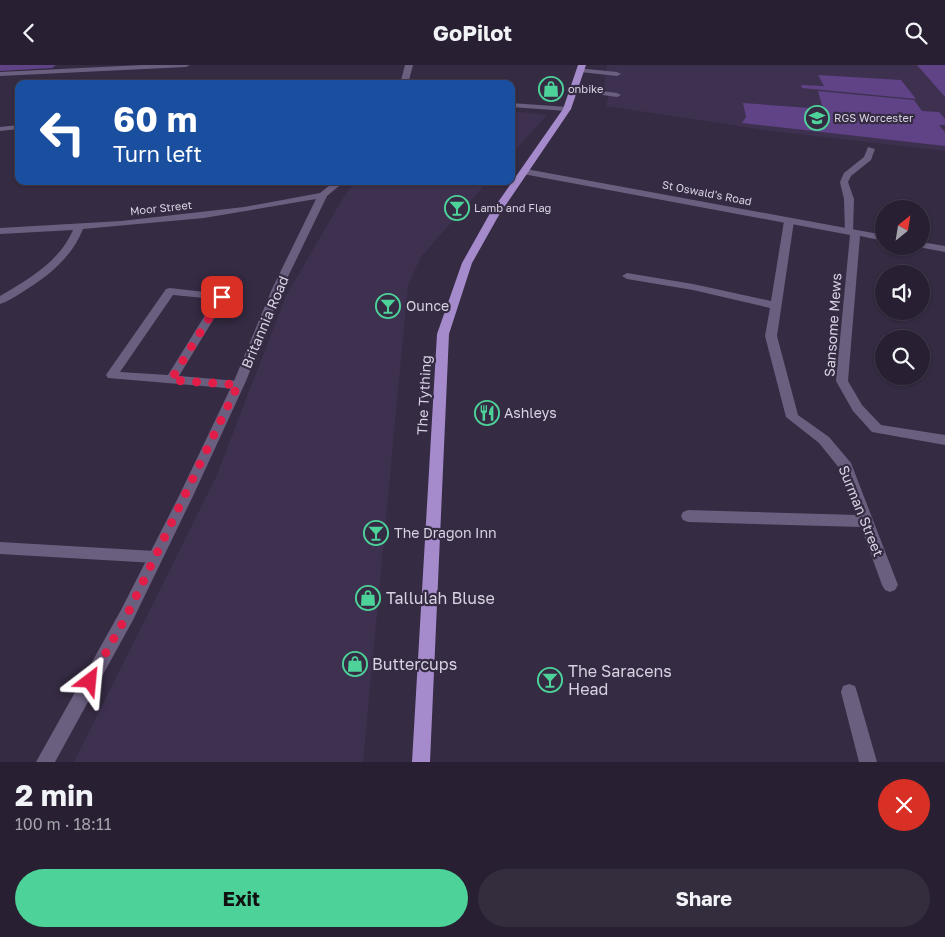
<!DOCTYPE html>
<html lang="en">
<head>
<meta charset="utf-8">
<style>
	:root { --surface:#282032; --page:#342d3e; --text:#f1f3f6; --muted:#a5a3ac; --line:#443e4d; --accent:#4dd39a }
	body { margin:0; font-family:"Golos Text",sans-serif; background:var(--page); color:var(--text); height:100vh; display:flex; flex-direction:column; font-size:19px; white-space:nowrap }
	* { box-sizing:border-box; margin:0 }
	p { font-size:16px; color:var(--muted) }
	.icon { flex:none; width:28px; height:28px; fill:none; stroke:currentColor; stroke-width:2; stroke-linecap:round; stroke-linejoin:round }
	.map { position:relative; height:697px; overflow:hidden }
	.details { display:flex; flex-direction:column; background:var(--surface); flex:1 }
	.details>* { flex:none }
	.top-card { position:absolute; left:15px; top:15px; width:500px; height:105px; border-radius:10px; box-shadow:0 1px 4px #0004,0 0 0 1px var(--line); background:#1a4fa0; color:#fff; overflow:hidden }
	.needle { width:32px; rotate:30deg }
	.fabs { position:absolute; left:875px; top:135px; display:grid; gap:10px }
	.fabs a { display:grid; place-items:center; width:55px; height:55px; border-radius:50%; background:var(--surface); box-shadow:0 1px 4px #0004,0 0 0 1px var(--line); font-size:25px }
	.pin { position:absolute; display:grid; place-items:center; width:42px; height:42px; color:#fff; margin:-21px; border-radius:10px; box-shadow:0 2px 8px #0006 }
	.me { position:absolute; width:55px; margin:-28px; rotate:29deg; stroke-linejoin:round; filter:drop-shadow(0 0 4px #0008) }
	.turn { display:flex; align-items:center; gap:18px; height:105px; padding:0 15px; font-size:22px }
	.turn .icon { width:65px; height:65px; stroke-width:2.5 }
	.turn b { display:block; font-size:35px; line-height:42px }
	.round { display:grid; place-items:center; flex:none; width:52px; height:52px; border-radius:26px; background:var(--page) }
	.overview { display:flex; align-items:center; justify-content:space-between; height:85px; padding:0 15px }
	h1 { font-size:30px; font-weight:700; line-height:38px }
	.action { display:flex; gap:10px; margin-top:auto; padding:10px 15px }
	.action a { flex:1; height:58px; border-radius:30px; background:var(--accent); color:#111; font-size:20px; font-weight:700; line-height:58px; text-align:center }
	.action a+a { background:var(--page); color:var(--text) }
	header { display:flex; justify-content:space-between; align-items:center; height:65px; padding:0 15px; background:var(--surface); font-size:22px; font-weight:700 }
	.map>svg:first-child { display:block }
	.built { fill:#3e3150 }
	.green { fill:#604286 }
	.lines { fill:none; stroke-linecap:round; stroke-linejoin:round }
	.lane { fill:#6b5f7f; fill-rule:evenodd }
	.street { fill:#6b5f7f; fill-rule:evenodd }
	.primary { fill:#a58bcc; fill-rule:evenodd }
	.route { stroke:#e11d48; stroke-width:9; stroke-dasharray:0 16.2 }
	.labels { text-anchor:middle; stroke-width:4.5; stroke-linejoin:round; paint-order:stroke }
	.far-poi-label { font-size:11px; fill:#d8d2e2; stroke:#352b43; text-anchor:start }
	.far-street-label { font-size:11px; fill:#d8d2e2; stroke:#352b43 }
	.poi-label { font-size:14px; fill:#d8d2e2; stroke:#352b43; text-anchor:start }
	.street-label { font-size:14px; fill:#d8d2e2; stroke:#352b43 }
	.near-poi-label { font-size:16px; fill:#d8d2e2; stroke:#352b43; text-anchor:start }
</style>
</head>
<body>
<header><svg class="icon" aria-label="back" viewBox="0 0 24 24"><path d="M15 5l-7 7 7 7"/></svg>GoPilot<svg class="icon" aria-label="search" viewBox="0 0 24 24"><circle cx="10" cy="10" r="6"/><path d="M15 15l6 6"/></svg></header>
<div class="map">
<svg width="945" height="697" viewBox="0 0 945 697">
	<rect width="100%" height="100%" fill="#352b43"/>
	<path class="built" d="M607,0h338v86l-173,-20 -166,-25 3,-12 -5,-6z
		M511,46l36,4 -36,40z
		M356,116h132l-67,76 -13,28 -45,477h-289l142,-285 70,-181 57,-98z"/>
	<path class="green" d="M0,0h56l-4,3 -52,3z
		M917,0h28v32z
		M818,10l83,5 15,19 -114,-11 -1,-3 23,1z
		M818,26l96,9 8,11 17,1 6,7v6h-6l6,7v14l-203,-23 4,-6 -3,-14 80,6z"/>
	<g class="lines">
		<path class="lane" d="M577,3l40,4 4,2 -4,2 -37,-4h-3z
			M571,22l46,6 4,2 -4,2 -43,-6 -4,-2z
			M868,82l7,2 -4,11 -20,16 -3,6 6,17 -1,33 -2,2h-6l-1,-35 -4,-17 4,-9 20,-16z
			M789,153l5,3 -17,115 21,79 31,22 22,26 47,122 -3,5 -5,2 -5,-2 -3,-5 -21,-58 -173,-5 -5,-2 -2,-4 2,-4 5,-2 169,5 -17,-46 -21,-26 -33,-26 -21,-81 5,-28 -77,-18 -66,-11 -5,-3 5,-3 66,11 78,17 13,-80z
			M170,223l52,6 5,3 -48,79 59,5 6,4 -2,3 -4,1 -130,-11 -2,-3 2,-3 58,-83zM173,230l42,4 -47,76 -48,-3z
			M0,477l155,9 5,2 2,4 -2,4 -5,2 -155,-9z
			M849,619l6,2 2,6 20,70h-18l-18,-70 2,-6z"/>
		<path class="street" d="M142,0h48l-4,2 -186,9v-4z
			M405,0h8l-5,19h-8z
			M511,38l56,4 4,2 -4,2 -56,-4z
			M19,60v4l-19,2v-4z
			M526,104l358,66v6l-24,-5 -12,145 14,24 19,20 64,10v10l-73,-13 -19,-21 -17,-30 14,-146 -327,-61 -1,-2z
			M335,116h10l-18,15 -45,93 -36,92 -53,115 -60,124 -78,142h-19l85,-152 58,-114 55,-115 38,-92 44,-90 -112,19 -121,11c-12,30 -36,48 -62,64 -7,4 -14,9 -21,11v-8c29,-17 59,-34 73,-66l-73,4v-6l121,-7 123,-14 76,-14z
			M921,177l24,4v6l-27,-5 3,-1z"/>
		<path class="primary" d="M578,0h8l-15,44 -72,106 -27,48 -23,71 -19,428h-18l25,-428 25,-71 27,-48 74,-106z"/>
	</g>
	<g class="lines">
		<path class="route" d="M90,616l37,-66 111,-230 -67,-5 51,-83"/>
	</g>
	<defs>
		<symbol id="shop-ring" viewBox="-11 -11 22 22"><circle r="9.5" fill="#352b43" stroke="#4dd39a" stroke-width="1.5"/><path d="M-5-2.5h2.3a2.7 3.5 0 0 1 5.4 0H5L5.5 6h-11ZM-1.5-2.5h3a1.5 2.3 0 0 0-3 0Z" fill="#4dd39a"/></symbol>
		<symbol id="school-ring" viewBox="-11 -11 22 22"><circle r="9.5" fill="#352b43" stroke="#4dd39a" stroke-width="1.5"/><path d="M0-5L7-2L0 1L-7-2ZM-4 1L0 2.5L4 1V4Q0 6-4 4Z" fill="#4dd39a"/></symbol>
		<symbol id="bar-ring" viewBox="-11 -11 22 22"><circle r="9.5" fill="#352b43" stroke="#4dd39a" stroke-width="1.5"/><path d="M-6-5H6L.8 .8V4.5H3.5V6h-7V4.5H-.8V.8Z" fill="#4dd39a"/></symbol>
		<symbol id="restaurant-ring" viewBox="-11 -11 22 22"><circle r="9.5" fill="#352b43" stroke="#4dd39a" stroke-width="1.5"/><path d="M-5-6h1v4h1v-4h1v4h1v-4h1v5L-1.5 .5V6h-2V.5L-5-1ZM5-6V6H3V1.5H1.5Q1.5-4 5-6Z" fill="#4dd39a"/></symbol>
	</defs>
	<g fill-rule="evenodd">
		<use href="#shop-ring" x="537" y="10" width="28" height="28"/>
		<use href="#school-ring" x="803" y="39" width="28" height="28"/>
		<use href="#bar-ring" x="443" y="129" width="28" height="28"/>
		<use href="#bar-ring" x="374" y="227" width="28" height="28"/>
		<use href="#restaurant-ring" x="473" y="334" width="28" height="28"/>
		<use href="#bar-ring" x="362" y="454" width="28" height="28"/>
		<use href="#shop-ring" x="354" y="519" width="28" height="28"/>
		<use href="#shop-ring" x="341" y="585" width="28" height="28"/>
		<use href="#bar-ring" x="536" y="601" width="28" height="28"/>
	</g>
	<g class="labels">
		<g class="far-poi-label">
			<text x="568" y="28">onbike</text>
			<text x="834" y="57">RGS Worcester</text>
			<text x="474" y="147">Lamb and Flag</text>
		</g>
		<g class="far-street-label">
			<text transform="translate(707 128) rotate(11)" y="4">St Oswald's Road</text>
			<text transform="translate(161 143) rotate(-6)" y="4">Moor Street</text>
		</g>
		<g class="poi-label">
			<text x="406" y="246">Ounce</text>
			<text x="504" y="353">Ashleys</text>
			<text x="394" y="473">The Dragon Inn</text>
		</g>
		<g class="street-label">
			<text transform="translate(265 257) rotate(-67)" y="5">Britannia Road</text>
			<text transform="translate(833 260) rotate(-86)" y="5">Sansome Mews</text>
			<text transform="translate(424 330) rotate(-87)" y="5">The Tything</text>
			<text transform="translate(861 446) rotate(68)" y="5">Surman Street</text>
		</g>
		<g class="near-poi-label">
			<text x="386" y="539">Tallulah Bluse</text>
			<text x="372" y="605">Buttercups</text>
			<text x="568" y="612">The Saracens<tspan x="568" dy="18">Head</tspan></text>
		</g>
	</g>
</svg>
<div class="fabs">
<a><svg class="needle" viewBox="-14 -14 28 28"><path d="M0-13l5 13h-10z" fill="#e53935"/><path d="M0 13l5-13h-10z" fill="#a5a3ac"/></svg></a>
<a><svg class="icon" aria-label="sound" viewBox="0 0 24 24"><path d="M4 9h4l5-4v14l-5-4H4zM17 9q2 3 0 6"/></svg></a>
<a><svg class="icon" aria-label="search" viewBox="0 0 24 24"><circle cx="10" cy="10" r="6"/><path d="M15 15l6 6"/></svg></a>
</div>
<div class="pin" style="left:222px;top:232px;background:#d93025"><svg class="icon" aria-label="arrive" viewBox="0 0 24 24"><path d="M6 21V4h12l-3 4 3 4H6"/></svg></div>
<svg class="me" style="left:90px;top:616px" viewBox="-20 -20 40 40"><path d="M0-17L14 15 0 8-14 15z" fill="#e11d48" stroke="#fff" stroke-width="4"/></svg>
<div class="top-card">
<div class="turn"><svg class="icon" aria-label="left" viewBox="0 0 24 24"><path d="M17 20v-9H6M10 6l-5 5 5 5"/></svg><div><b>60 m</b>Turn left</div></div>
</div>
</div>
<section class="details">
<div class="overview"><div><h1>2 min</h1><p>100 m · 18:11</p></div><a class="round" style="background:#d93025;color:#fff"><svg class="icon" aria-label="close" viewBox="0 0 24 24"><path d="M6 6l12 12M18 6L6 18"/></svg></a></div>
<div class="action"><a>Exit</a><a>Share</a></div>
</section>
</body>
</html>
